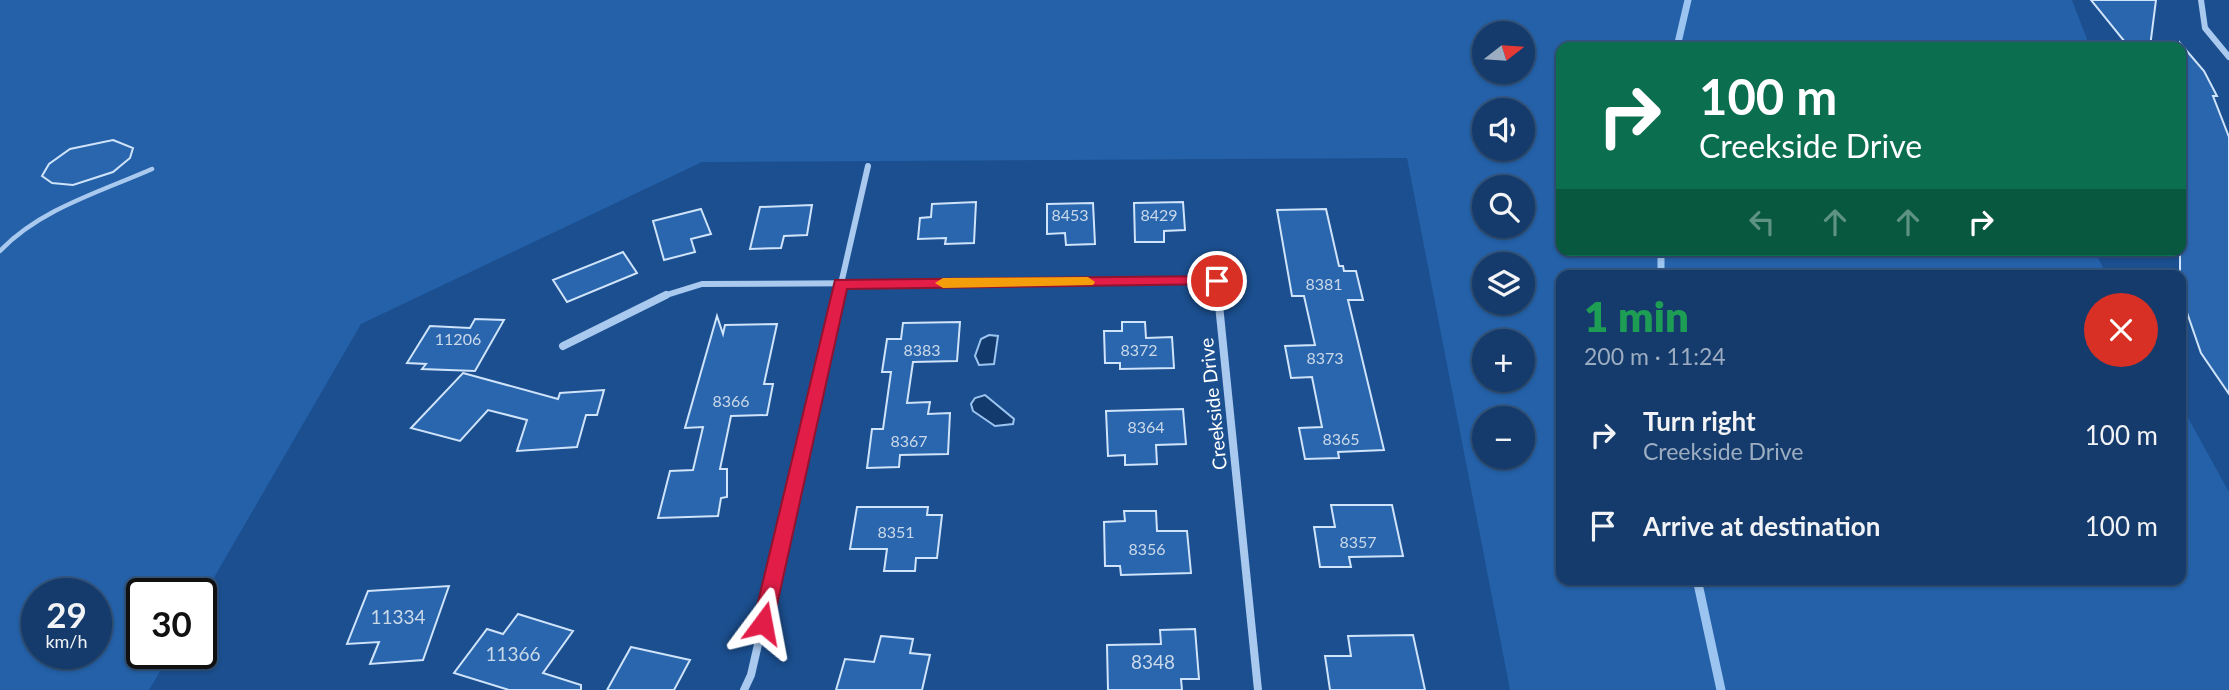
<!DOCTYPE html>
<html lang="en">
<head>
<meta charset="utf-8">
<style>
	:root { --surface:#143b6b; --page:#214673; --text:#f1f3f6; --muted:#9dadc1; --line:#33557e }
	body { margin:0; font-family:Lato,sans-serif; background:var(--page); color:var(--text); height:100vh; display:flex; flex-direction:column; font-size:26px; white-space:nowrap }
	* { box-sizing:border-box; margin:0 }
	p { font-size:23px; color:var(--muted) }
	.icon { flex:none; width:38px; height:38px; fill:none; stroke:currentColor; stroke-width:2; stroke-linecap:round; stroke-linejoin:round }
	.map { position:relative; flex:1; overflow:hidden }
	.side { position:absolute; left:1556px; top:270px; width:630px; height:315px; display:flex; flex-direction:column; background:var(--surface); border-radius:14px; box-shadow:0 2px 5px #0004,0 0 0 2px var(--line) }
	.side>* { flex:none }
	.top-card { position:absolute; left:1556px; top:42px; width:630px; height:214px; border-radius:14px; box-shadow:0 2px 5px #0004,0 0 0 2px var(--line); background:#0b6e4f; color:#fff; overflow:hidden }
	.needle { width:46px; rotate:73deg }
	.controls { position:absolute; left:1472px; top:21px; display:grid; gap:14px }
	.controls a { display:grid; place-items:center; width:63px; height:63px; border-radius:50%; background:var(--surface); box-shadow:0 2px 5px #0004,0 0 0 2px var(--line); font-size:35px }
	.speed { position:absolute; left:21px; top:578px; display:flex; gap:14px; font-size:35px; font-weight:700; text-align:center }
	.speed>* { display:grid; place-content:center; width:91px; height:91px; border-radius:50%; background:var(--surface); box-shadow:0 2px 5px #0004,0 0 0 2px var(--line); line-height:1 }
	.speed small { font-size:18px; font-weight:400 }
	.speed .limit { border:4px solid #111; border-radius:10px; background:#fff; color:#111 }
	.pin { position:absolute; display:grid; place-items:center; width:60px; height:60px; color:#fff; margin:-30px; border:4px solid #fff; border-radius:50%; box-shadow:0 2px 7px #0007 }
	.me { position:absolute; width:77px; margin:-38px; rotate:13deg; stroke-linejoin:round; filter:drop-shadow(0 0 5px #0008) }
	.turn { display:flex; align-items:center; gap:24px; height:147px; padding:0 28px; font-size:32px }
	.turn .icon { width:91px; height:91px; stroke-width:2.5 }
	.turn b { display:block; font-size:49px; line-height:60px }
	.lanes { display:flex; align-items:center; height:66px; padding:0 28px; background:#0003; justify-content:center; gap:35px; direction:ltr }
	.lanes .off { opacity:.35 }
	.round { display:grid; place-items:center; flex:none; width:74px; height:74px; border-radius:37px; background:var(--page) }
	.overview { display:flex; align-items:center; justify-content:space-between; height:119px; padding:0 28px }
	h1 { font-size:42px; font-weight:800; line-height:52px; color:#1e9e55 }
	ul { padding:0; list-style:none }
	li { display:flex; align-items:center; gap:21px; height:91px; padding:0 28px }
	li div { flex:1 }
	li b { display:block; font-size:26px }
	li em { font-style:normal }
	.map>svg:first-child { display:block }
	.green { fill:#2461a8; fill-rule:evenodd }
	.water { fill:#123a6d; stroke:#9cc4f0; stroke-width:2 }
	.lines { fill:none; stroke-linecap:round; stroke-linejoin:round }
	.stream-far1 { stroke:#9cc4f0; stroke-width:7 }
	.stream { stroke:#9cc4f0; stroke-width:9 }
	.building { fill:#2a66ad; stroke:#cfe3fa; stroke-width:2 }
	.service { stroke:#a9c9ee; stroke-width:4.5 }
	.minor-far1 { stroke:#a9c9ee; stroke-width:6 }
	.minor { stroke:#a9c9ee; stroke-width:8 }
	.route { fill:#e11d48; stroke:#92132f; stroke-width:2 }
	.slow { fill:#f59e0b }
	.labels { text-anchor:middle; stroke-width:7; stroke-linejoin:round; paint-order:stroke }
	.number-label { font-size:16px; fill:#cad9ea }
	.street-label { font-size:19px; fill:#fff; stroke:#1b4f8f }
	.near-number-label { font-size:19px; fill:#cad9ea }
</style>
</head>
<body>
<div class="map">
<svg width="2229" height="690" viewBox="0 0 2229 690">
	<rect width="100%" height="100%" fill="#1b4f8f"/>
	<path class="green" d="M0,0h2072l18,47h-529v203h533l13,25h-546v304h619l1,-174 48,87v198h-719l-103,-532 -705,4 -341,162 -160,276v-7h-59v60h29l-22,37h-149zM1484,33h38v39h-38zM1484,110h38v39h-38zM1484,187h38v39h-38zM1484,264h38v39h-38zM1484,341h38v39h-38zM1484,418h38v39h-38zM37,593h59v60h-59z"/>
	<path class="water" d="M989,335l9,1 -4,28 -15,1 -4,-9 6,-17z
		M985,395l29,24 -1,5 -18,2 -22,-15 -2,-7 4,-6z"/>
	<g class="lines">
		<path class="stream-far1" d="M1677,47l11,-47
			M1661,250v25"/>
		<path class="stream" d="M1697,579l24,111"/>
	</g>
	<path class="building" d="M2091,0h65l-6,47h-21z
		M2180,43l24,28 13,25h-4l16,41v257l-28,-41 -17,-49h-4z
		M113,140l20,8 -3,10 -17,14 -40,13 -21,-2 -10,-7 7,-12 21,-15z
		M976,202l-2,41 -29,1 1,-6 -28,1 2,-21 11,-1 1,-13z
		M1183,202l2,28 -21,1v11h-29l-1,-39z
		M1093,203l2,41 -29,1 -1,-12 -18,1v-30z
		M812,205l-5,30 -23,1 -3,12 -31,1 10,-42z
		M701,209l10,25 -20,5 4,13 -31,8 -11,-39z
		M1326,209l13,57h4l1,5h12l7,29h-15l36,150 -46,2 1,6 -34,1 -6,-31 23,-1 -10,-50 -21,1 -6,-32 30,-1 -11,-49h-12l-15,-86z
		M623,252l14,21 -70,29 -14,-22z
		M717,316l6,18 2,-9 52,-1 -13,60h9l-6,31 -36,1 -11,53h7v28l-6,1 -3,18 -60,2 12,-47 23,-1 10,-43 -18,1z
		M475,319l29,1 -29,51 -53,-2 4,-5 -19,-1 23,-37 40,2z
		M960,322l-3,39 -44,1 -6,41 23,-1 -2,12 22,-1 -2,41 -48,1 -1,12 -32,1 5,-39h11l8,-57h-9l5,-33h14l2,-16z
		M1122,322h23l1,16 26,-1 2,31 -54,1v-6h-15l-1,-32h18z
		M463,373l95,26 2,-6 44,-3 -7,25h-11l-9,32 -60,4 10,-31 -39,-10 -28,31 -49,-13z
		M1183,409l3,35 -30,1 1,19 -32,1v-10l-17,1 -2,-45z
		M1331,505h61l11,51 -54,1 2,10h-31l-6,-40h21z
		M857,507h71l-1,8h15l-5,43h-21l-1,13h-31l3,-22h-37z
		M1124,511h32l1,20h30l4,42 -70,2 -1,-9h-15l-1,-44 21,-1z
		M449,586l-26,74 -53,4 9,-22 -32,2 21,-53z
		M518,614l55,17 -30,42 38,12v5h-72l-55,-17 33,-44 16,5z
		M1195,629l4,50h-18l1,11h-74l-1,-45 54,-1 -1,-14z
		M1413,635l12,55h-95l-5,-34h26l-3,-20z
		M881,636l32,3 -3,14 20,2 -8,35h-86l9,-31 29,3z
		M631,647l59,13 -16,30h-67z"/>
	<g class="lines">
		<path class="service" d="M0,251c40,-42 100,-59 152,-82"/>
		<path class="minor-far1" d="M2201,0l4,28 24,29
			M660,297l42,-13 515,-3 2,16
			M838,297l30,-131"/>
		<path class="minor" d="M1218,295l40,395
			M563,346l103,-51
			M744,690l7,-15 87,-380"/>
	</g>
	<path class="route" d="M1217,276l5,1v7l-375,5 -74,334 -3,6 -7,2 -7,-2 -3,-6 82,-343z"/>
	<path class="slow" d="M1088,277l7,5 -2,3 -150,3 -8,-5 8,-5z"/>
	<g class="labels">
		<g class="number-label">
			<text x="1070" y="221">8453</text>
			<text x="1159" y="221">8429</text>
			<text x="1324" y="290">8381</text>
			<text x="458" y="345">11206</text>
			<text x="922" y="356">8383</text>
			<text x="1139" y="356">8372</text>
			<text x="1325" y="364">8373</text>
			<text x="731" y="407">8366</text>
			<text x="1146" y="433">8364</text>
			<text x="1341" y="445">8365</text>
			<text x="909" y="447">8367</text>
			<text x="896" y="538">8351</text>
			<text x="1358" y="548">8357</text>
			<text x="1147" y="555">8356</text>
		</g>
		<g class="street-label">
			<text transform="translate(1213 404) rotate(-96)" y="7">Creekside Drive</text>
		</g>
		<g class="near-number-label">
			<text x="398" y="624">11334</text>
			<text x="513" y="661">11366</text>
			<text x="1153" y="669">8348</text>
		</g>
	</g>
</svg>
<div class="controls">
<a><svg class="needle" viewBox="-14 -14 28 28"><path d="M0-13l5 13h-10z" fill="#e53935"/><path d="M0 13l5-13h-10z" fill="#9dadc1"/></svg></a>
<a><svg class="icon" aria-label="sound" viewBox="0 0 24 24"><path d="M4 9h4l5-4v14l-5-4H4zM17 9q2 3 0 6"/></svg></a>
<a><svg class="icon" aria-label="search" viewBox="0 0 24 24"><circle cx="10" cy="10" r="6"/><path d="M15 15l6 6"/></svg></a>
<a><svg class="icon" aria-label="layers" viewBox="0 0 24 24"><path d="M12 4l9 5-9 5-9-5zM3 14l9 5 9-5"/></svg></a>
<a>+</a>
<a>−</a>
</div>
<div class="speed"><div>29<small>km/h</small></div><div class="limit">30</div></div>
<div class="pin" style="left:1217px;top:281px;background:#d93025"><svg class="icon" aria-label="arrive" viewBox="0 0 24 24"><path d="M6 21V4h12l-3 4 3 4H6"/></svg></div>
<svg class="me" style="left:763px;top:623px" viewBox="-20 -20 40 40"><path d="M0-17L14 15 0 8-14 15z" fill="#e11d48" stroke="#fff" stroke-width="4"/></svg>
<div class="top-card">
<div class="turn"><svg class="icon" aria-label="right" viewBox="0 0 24 24"><path d="M7 20v-9h11M14 6l5 5-5 5"/></svg><div><b>100 m</b>Creekside Drive</div></div>
<div class="lanes"><svg class="icon off" aria-label="left" viewBox="0 0 24 24"><path d="M17 20v-9H6M10 6l-5 5 5 5"/></svg><svg class="icon off" aria-label="ahead" viewBox="0 0 24 24"><path d="M12 20V5M6 11l6-6 6 6"/></svg><svg class="icon off" aria-label="ahead" viewBox="0 0 24 24"><path d="M12 20V5M6 11l6-6 6 6"/></svg><svg class="icon" aria-label="right" viewBox="0 0 24 24"><path d="M7 20v-9h11M14 6l5 5-5 5"/></svg></div>
</div>
<section class="side">
<div class="overview"><div><h1>1 min</h1><p>200 m · 11:24</p></div><a class="round" style="background:#d93025;color:#fff"><svg class="icon" aria-label="close" viewBox="0 0 24 24"><path d="M6 6l12 12M18 6L6 18"/></svg></a></div>
<ul>
<li><svg class="icon" aria-label="right" viewBox="0 0 24 24"><path d="M7 20v-9h11M14 6l5 5-5 5"/></svg><div><b>Turn right</b><p>Creekside Drive</p></div><em>100 m</em></li>
<li><svg class="icon" aria-label="arrive" viewBox="0 0 24 24"><path d="M6 21V4h12l-3 4 3 4H6"/></svg><div><b>Arrive at destination</b></div><em>100 m</em></li>
</ul>
</section>
</div>
</body>
</html>
